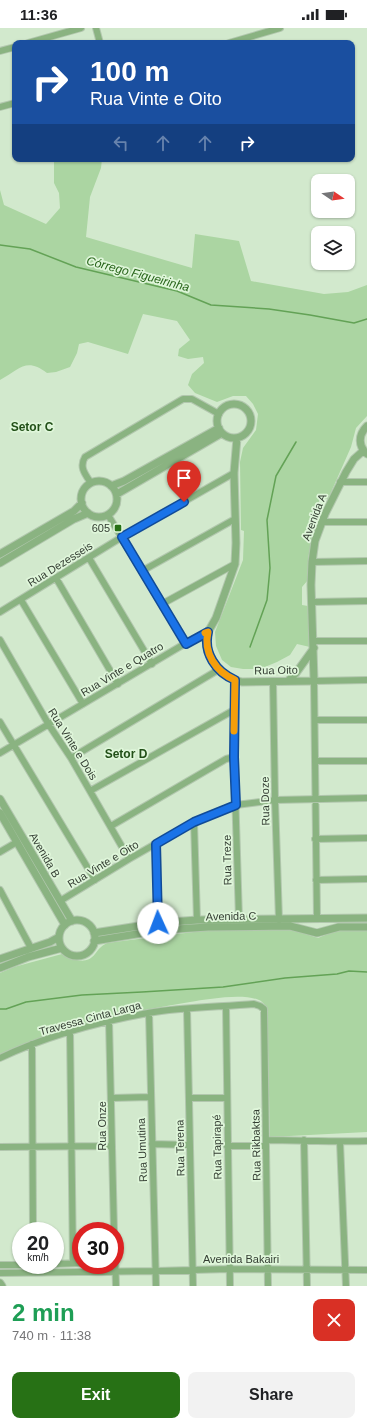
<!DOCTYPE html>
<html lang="en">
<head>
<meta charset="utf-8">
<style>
	:root { --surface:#fff; --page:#f2f2f2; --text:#202124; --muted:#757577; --accent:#277115 }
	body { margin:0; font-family:Arial,sans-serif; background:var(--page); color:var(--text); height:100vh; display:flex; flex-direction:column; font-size:15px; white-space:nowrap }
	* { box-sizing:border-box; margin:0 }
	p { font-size:13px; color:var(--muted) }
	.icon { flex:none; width:22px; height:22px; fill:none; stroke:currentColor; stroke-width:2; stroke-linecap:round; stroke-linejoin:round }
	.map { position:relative; height:1258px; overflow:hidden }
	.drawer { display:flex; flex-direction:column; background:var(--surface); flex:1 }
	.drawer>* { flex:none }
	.hud { position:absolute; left:12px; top:12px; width:343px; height:122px; border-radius:8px; box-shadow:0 1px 3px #0004; background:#1a4fa0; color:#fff; overflow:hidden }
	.needle { width:26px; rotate:103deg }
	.tools { position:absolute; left:311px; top:146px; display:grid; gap:8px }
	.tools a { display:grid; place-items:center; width:44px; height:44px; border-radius:8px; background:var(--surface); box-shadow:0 1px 3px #0004; font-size:20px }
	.speed { position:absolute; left:12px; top:1194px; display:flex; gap:8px; font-size:20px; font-weight:700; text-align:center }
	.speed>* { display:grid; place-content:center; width:52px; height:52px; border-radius:50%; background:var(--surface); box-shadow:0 1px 3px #0004; line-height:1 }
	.speed small { font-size:10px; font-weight:400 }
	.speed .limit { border:6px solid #d22; background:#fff; color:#111 }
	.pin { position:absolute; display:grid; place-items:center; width:34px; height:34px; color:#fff; margin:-41px -17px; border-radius:50% 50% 50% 0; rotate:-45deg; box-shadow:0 0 4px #0007 }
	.pin .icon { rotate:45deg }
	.me { position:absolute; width:44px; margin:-22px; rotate:358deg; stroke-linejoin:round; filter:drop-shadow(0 0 3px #0008) }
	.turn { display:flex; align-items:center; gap:14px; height:84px; padding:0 12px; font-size:18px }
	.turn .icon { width:52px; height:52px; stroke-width:2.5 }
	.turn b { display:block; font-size:28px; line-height:34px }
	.lanes { display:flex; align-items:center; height:38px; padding:0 12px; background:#0003; justify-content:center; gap:20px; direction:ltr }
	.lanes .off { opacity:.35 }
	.round { display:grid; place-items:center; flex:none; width:42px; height:42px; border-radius:8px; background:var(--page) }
	.headline { display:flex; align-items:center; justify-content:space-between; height:68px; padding:0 12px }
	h1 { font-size:24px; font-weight:600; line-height:30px; color:#1e9e55 }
	.button { display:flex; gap:8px; margin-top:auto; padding:8px 12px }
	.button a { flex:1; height:46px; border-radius:8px; background:var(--accent); color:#fff; font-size:16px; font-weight:600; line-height:46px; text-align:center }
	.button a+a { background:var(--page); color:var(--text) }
	.status { display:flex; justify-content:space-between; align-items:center; height:28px; padding:0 20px; background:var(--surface); direction:ltr }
	.status svg { height:11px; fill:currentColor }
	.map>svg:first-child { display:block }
	.green { fill:#abd5a2 }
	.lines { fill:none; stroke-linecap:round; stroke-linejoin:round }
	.stream { stroke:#63a256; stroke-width:1.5 }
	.minor-casing { stroke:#b2c7ae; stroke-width:8 }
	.tertiary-casing { stroke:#b2c7ae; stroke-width:9 }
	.minor { stroke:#8ab381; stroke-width:6 }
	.tertiary { stroke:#8ab381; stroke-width:7 }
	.route-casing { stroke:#114b97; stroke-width:10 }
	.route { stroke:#1a73e8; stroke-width:7 }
	.slow { stroke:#f59e0b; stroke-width:7 }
	.poi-dot { fill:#277115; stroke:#dff6da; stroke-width:1.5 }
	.labels { text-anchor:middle; stroke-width:3.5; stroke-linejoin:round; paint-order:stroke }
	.street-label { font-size:11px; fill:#343e33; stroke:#dff6da }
	.poi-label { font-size:11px; fill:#343e33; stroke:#dff6da; text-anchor:end }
	.water-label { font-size:12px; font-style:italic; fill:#276419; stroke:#dff6da }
	.neighbourhood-label { font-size:12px; font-weight:bold; fill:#225018; stroke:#dff6da }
</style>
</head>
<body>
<div class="status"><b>11:36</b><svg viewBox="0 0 49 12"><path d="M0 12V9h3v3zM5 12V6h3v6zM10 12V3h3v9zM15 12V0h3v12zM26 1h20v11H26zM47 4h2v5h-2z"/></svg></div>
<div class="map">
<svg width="367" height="1258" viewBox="0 0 367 1258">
	<rect width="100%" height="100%" fill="#d2e9cd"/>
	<path class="green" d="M54,131h48l-1,9 -11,29 -4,40 106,31 3,-34 44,7 12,40 73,13 24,-2 19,-7v131l-11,12 -5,19 -23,52 -7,-2 -10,22 5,5 -8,34v22l-6,7v18l6,1 2,41 -13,-3 -7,11 -13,7 -17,7h-17l-12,-2 -9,-7 -6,-14 -1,-14 28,-72 1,-29 -3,-1 -1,-68 3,-14 13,-18 2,-16 -5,-10 -7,-8h-13l-16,6 -22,-9 -7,-8 4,-11 12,-11 -1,-6 -15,2 -10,-3 1,-7 11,-9 -13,-19 -34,-7 -15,40 -40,-12 -9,2 -2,9 -7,14 -14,5 -9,1c-21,-16 -27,-4 -47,7v-190l4,15 42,19 14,-16 -1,-15 -5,-10z
		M209,902h85l24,8 19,-8 30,1v201l-97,5 -3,-129c-2,-3 -5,-7 -8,-8 -16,-7 -51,-1 -69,2 -65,11 -130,24 -190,52v-81l14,-6 48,-13c10,5 24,12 33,0 4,-5 6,-8 12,-11z"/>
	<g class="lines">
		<path class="stream" d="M0,217l30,4 46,18 101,24 34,14 58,4 41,6 44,8 13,-4
			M250,619l17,-47 3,-32 -3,-48 9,-44 20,-34
			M0,981h6l20,-7 56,-7 60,-3 81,-5 62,-9 52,-4 12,-3 18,1"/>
		<defs>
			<path id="minor" d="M96,0l4,15
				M28,15l53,-15
				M229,15l51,-15
				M0,23l15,-4
				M0,79l15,-4
				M340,454h27
				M91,455c-6,-9 -12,-16 -6,-26l98,-58h9l27,15
				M108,487l78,128
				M321,494h46
				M89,530l63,106
				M312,534l55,-1
				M142,543l93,-52
				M56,550l62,106
				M21,572l62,104
				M312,574l55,-1
				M162,576l73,-40
				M0,584l122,-75 112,-64
				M0,612l49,85 22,33 58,101
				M314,613h53
				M235,652l-1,77 5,162
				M273,653l2,119 4,120
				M315,692h52
				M0,694l95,158
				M0,725l186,-110 22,-11
				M71,730l147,-88
				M315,733h52
				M90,763l144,-81
				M194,794l3,98
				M111,798l115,-67 8,-2
				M315,811l52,-1
				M157,816l1,79
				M0,824l17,-10
				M316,852l51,-1
				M0,862l31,58
				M60,873l69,-42 65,-37 42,-17 39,-5 92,-2
				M317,890l-3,-237 53,-1
				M226,979l4,279
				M187,981l6,277
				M149,985l7,273
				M109,993l5,210
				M70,1004l3,231
				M32,1016l1,187
				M0,1030c46,-22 98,-36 148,-45 35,-6 71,-6 106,-9l6,2 4,3 4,277
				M112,1070l38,-1
				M189,1070h37
				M266,1112c33,0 67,2 101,1
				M304,1112l3,146
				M340,1114l6,144
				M152,1116l38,1
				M227,1118h39
				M0,1119l112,-1
				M115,1225l1,33
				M55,1236l26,-1
				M0,1237h21
				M0,1245l156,-2 73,-2 138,1"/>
			<path id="tertiary" d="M217 393a17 17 0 1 1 34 0a17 17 0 1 1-34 0Z
				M367,398c-9,9 -9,20 0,28
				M237,410l-3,35 2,70 -1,21 -19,54 -8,14 -2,7 2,12 10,19 5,4 12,6 7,2 72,-1 -3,-96 1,-23 3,-21 10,-27 21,-42 8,-13 9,-8
				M81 471a18 18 0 1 1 36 0a18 18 0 1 1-36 0Z
				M111,458l13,-5 95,-53
				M117,466l105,-61
				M0,526l74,-43 8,-8
				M0,535l74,-44 14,-6
				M288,653l8,-8 18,-25
				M0,771l72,122
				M0,785l65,112
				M59 910a18 18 0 1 1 36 0a18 18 0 1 1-36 0Z
				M94,905l64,-10 39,-3 170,-2
				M94,913l67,-11 47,-3 82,-1 27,7 22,-6h28
				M0,931l50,-17 9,-5
				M0,940l28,-11 34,-9
				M0,1255l2,3"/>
		</defs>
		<use href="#minor" class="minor-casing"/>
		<use href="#tertiary" class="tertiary-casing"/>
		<use href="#minor" class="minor"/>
		<use href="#tertiary" class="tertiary"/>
	</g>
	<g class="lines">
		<defs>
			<path id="route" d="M158,895l-2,-79 38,-22 42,-17 -2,-48 1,-77c-19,-8 -32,-27 -27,-48l-22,12 -64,-107 62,-35"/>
		</defs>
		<use href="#route" class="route-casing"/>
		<use href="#route" class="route"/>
		<path class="slow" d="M205,605l3,-1c-5,21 8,40 27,48l-1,51"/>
	</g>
	<rect class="poi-dot" x="114" y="496" width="8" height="8" rx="2"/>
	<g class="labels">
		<g class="street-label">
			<text transform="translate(314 489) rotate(-69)" y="4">Avenida A</text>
			<text transform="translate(60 536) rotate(-32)" y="4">Rua Dezesseis</text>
			<text transform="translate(122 641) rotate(-31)" y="4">Rua Vinte e Quatro</text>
			<text transform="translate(276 642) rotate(-1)" y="4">Rua Oito</text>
			<text transform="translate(73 716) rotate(58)" y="4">Rua Vinte e Dois</text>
			<text transform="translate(265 773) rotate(-91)" y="4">Rua Doze</text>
			<text transform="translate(45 827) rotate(60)" y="4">Avenida B</text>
			<text transform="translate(227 832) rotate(-91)" y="4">Rua Treze</text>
			<text transform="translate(103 836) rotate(-31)" y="4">Rua Vinte e Oito</text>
			<text transform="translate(231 888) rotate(-1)" y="4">Avenida C</text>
			<text transform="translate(90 990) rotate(-15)" y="4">Travessa Cinta Larga</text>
			<text transform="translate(102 1098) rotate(-90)" y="4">Rua Onze</text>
			<text transform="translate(256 1117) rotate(-91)" y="4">Rua Rikbaktsa</text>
			<text transform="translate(217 1119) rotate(-91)" y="4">Rua Tapirapé</text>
			<text transform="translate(180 1120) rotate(-91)" y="4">Rua Terena</text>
			<text transform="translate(142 1122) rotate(-92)" y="4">Rua Umutina</text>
			<text x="241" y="1235">Avenida Bakairi</text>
		</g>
		<g class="poi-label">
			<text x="110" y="504">605</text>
		</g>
		<g class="water-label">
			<text transform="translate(138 246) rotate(15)" y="4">Córrego Figueirinha</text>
		</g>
		<g class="neighbourhood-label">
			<text x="32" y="403">Setor C</text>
			<text x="126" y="730">Setor D</text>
		</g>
	</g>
</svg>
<div class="tools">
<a><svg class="needle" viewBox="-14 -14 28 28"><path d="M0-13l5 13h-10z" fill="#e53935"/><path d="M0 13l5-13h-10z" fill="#757577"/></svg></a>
<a><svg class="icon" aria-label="layers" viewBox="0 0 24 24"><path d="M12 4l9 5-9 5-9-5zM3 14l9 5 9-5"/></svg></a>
</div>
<div class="speed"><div>20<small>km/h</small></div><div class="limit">30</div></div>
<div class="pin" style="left:184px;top:474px;background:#d93025"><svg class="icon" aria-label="arrive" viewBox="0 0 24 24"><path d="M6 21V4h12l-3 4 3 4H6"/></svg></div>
<svg class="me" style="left:158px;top:895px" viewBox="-20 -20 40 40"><circle r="19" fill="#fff"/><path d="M0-13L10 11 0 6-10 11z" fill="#1a73e8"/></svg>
<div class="hud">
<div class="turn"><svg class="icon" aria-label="right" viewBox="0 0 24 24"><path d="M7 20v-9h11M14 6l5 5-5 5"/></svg><div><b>100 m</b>Rua Vinte e Oito</div></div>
<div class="lanes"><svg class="icon off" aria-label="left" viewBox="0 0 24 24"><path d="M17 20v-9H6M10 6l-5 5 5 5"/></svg><svg class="icon off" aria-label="ahead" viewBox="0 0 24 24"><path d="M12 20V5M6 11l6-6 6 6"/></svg><svg class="icon off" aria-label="ahead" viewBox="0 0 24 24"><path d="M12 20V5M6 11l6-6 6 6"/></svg><svg class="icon" aria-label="right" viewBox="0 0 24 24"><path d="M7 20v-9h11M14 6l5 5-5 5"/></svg></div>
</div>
</div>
<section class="drawer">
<div class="headline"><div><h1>2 min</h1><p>740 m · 11:38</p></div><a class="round" style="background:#d93025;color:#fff"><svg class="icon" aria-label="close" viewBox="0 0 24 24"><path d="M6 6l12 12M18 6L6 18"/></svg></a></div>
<div class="button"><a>Exit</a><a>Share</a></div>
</section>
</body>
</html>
